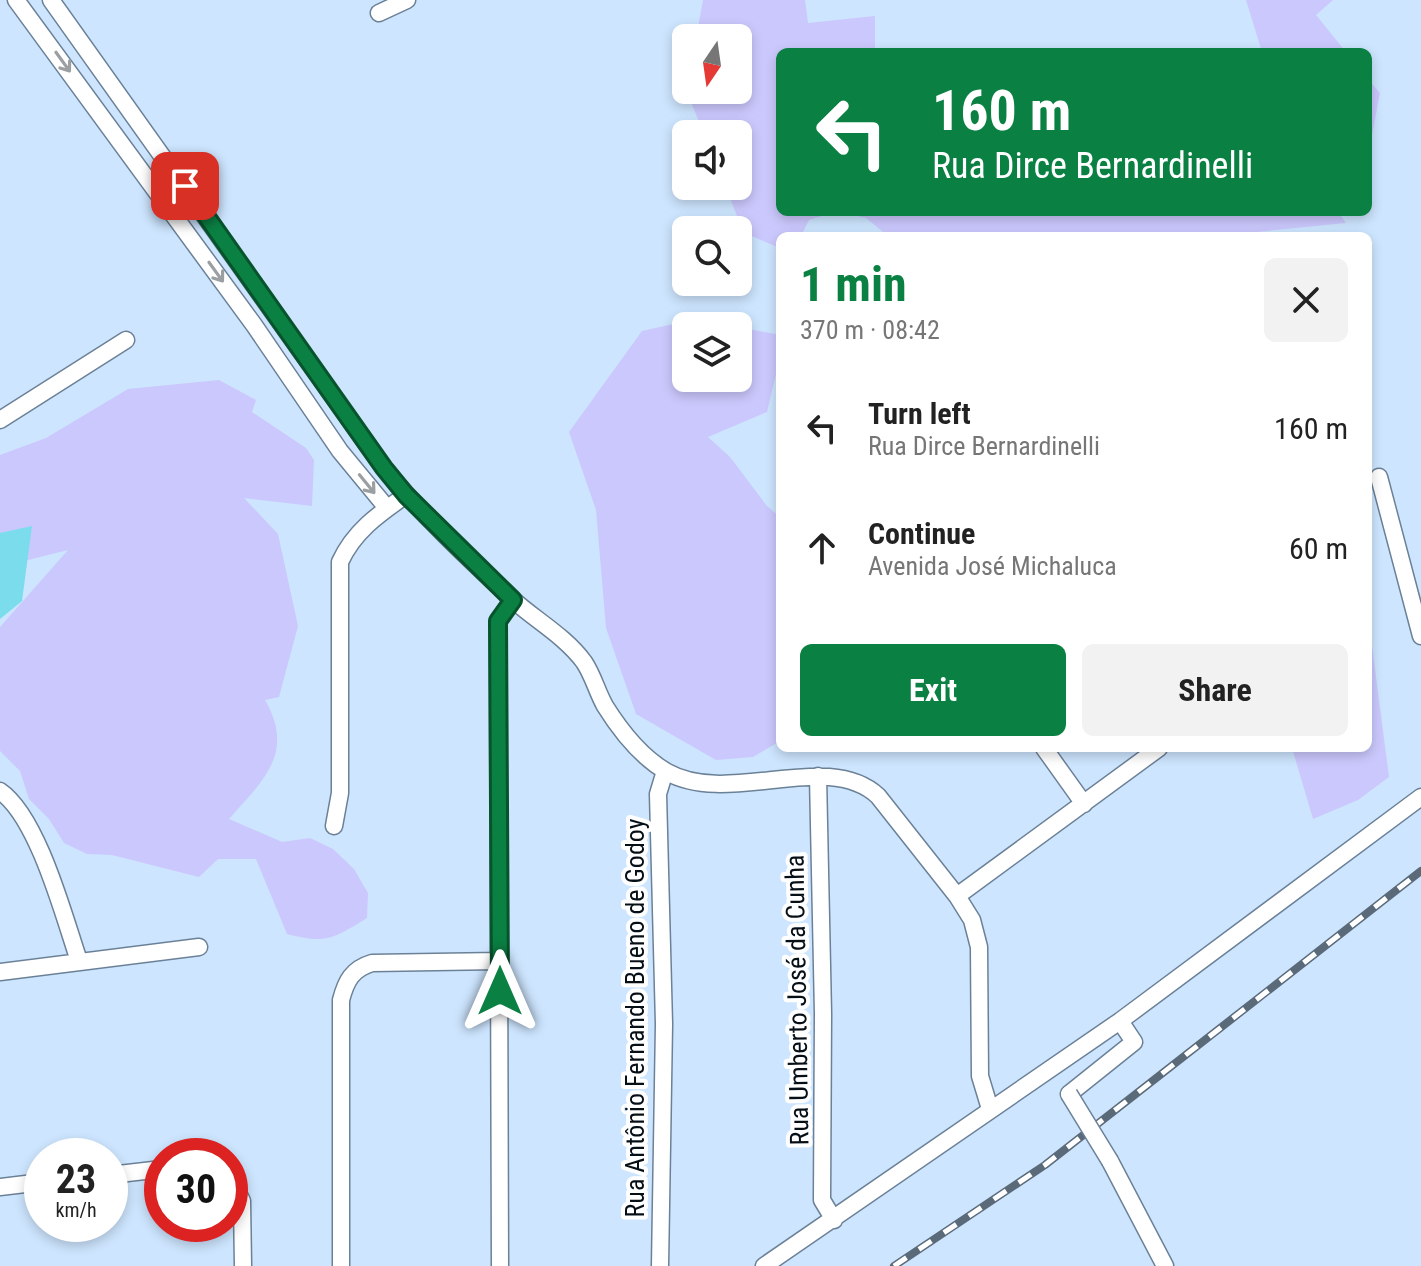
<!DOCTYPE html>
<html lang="en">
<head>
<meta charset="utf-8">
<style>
	:root { --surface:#fff; --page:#f2f2f2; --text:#222; --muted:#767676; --accent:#0b8043 }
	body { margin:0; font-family:"Roboto Condensed",sans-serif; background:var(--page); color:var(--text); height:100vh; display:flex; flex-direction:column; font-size:30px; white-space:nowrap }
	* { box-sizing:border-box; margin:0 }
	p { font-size:26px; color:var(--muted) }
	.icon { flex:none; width:44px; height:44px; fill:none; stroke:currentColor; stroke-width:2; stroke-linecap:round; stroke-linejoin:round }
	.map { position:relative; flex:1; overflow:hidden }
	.side { position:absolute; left:776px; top:232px; width:596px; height:520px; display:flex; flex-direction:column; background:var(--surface); border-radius:12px; box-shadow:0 4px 12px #0003 }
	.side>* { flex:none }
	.banner { position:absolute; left:776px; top:48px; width:596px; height:168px; border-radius:12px; box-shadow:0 4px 12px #0003; background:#0b8043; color:#fff; overflow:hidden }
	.needle { width:52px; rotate:193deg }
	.buttons { position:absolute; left:672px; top:24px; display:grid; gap:16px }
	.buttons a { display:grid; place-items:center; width:80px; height:80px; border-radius:12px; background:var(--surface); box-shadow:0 4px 12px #0003; font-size:40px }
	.speed { position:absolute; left:24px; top:1138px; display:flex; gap:16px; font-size:40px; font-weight:700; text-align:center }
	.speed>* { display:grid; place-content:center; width:104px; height:104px; border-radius:50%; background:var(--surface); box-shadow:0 4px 12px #0003; line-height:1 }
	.speed small { font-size:20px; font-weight:400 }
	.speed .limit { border:12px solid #d22; background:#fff; color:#111 }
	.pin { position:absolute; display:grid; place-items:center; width:68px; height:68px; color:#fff; margin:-34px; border-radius:16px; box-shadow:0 4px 12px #0006 }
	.me { position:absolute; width:88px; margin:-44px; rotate:0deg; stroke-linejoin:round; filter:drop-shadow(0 0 6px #0008) }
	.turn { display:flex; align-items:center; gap:28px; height:168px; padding:0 24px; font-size:36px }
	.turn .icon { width:104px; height:104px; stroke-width:2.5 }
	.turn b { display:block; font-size:56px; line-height:68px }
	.round { display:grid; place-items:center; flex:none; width:84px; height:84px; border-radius:12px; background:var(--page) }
	.summary { display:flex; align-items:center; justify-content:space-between; height:136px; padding:0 24px }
	h1 { font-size:48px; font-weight:700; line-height:60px; color:var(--accent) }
	.action { display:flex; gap:16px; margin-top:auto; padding:16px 24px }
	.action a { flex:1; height:92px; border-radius:12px; background:var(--accent); color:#fff; font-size:32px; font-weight:700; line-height:92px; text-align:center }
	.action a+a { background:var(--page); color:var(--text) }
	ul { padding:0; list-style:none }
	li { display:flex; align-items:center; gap:24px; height:120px; padding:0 24px }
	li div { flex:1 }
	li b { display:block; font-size:30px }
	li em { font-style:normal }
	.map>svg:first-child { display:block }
	.green { fill:#cbc8fd }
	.water { fill:#7bdcec }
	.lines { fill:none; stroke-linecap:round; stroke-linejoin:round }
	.minor-casing { stroke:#6b8197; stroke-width:19 }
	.minor { stroke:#fff; stroke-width:16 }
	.rail-casing { stroke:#5b6a79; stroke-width:8 }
	.rail { stroke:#fff; stroke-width:5; stroke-dasharray:15; stroke-linecap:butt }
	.minor-bridge-casing { stroke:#6b8197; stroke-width:19; stroke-linecap:butt }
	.minor-bridge { stroke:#fff; stroke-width:16 }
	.oneway { stroke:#9b9fa2 }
	.route-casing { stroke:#07532c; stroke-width:20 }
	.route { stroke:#0b8043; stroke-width:14 }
	.labels { text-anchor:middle; stroke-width:8; stroke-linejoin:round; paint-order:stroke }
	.street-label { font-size:26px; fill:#060e16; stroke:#fff }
</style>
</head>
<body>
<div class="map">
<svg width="1421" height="1266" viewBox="0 0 1421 1266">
	<rect width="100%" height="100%" fill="#cde5fe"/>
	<path class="green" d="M703,0h102l3,23 67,-7v36h-95v160h54l-25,8 -8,16h-21v12l-36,-15 -19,-47h13v-52h-34l-18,-44h52v-52h-42z
		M1246,0h87l-17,15 30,37h-84z
		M1368,79l12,14 -12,63z
		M841,212h497l8,11 -130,13h-328l-22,-18z
		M696,319l36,7h-46v52h52v-51l42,8v22l-13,55 -59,25 22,20 37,49 13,11v224l-27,16 -37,3 -80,-46 -30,-86 -10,-118 -27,-78 73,-101z
		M219,380l37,20 -4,12 54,36 8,12 -2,46 -68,-8 34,36 20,92 -19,71 -14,3c31,54 -3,81 -36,119l53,23 28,-4 23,11 21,20 14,24 -1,25c-34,21 -41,26 -80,16l-31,-75h-38l-19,18 -87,-22 -25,-1 -23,-11 -15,-24 -20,-20 -9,-28 -20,-20v-124l68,-77 -52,13 -16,-6v-102l46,-17 82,-49z
		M1368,638l4,8 17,131 -31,23 -45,19 -21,-71h76z"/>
	<path class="water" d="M32,526l-10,75 -22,18v-86z"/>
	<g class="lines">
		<defs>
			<path id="minor" d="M16,0l238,325 86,126 47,57
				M51,0l333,468c38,47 83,89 127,130 24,22 54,38 73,64 9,13 13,30 21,44 15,24 36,51 62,66 62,35 160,-23 211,24l79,100 15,24 7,27 1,129 10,33
				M379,13l28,-13
				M0,420l126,-80
				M1379,477l42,159
				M1044,748l40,56
				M818,776l5,238 -1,186 12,20
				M0,791c38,26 64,126 79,170
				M334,826l6,-33v-231c14,-31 39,-48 66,-67
				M957,896l202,-148
				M0,972l199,-25
				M1069,1094l65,-52 -14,-21
				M1110,1161l55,105
				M110,1175l52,-6
				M230,1176l12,25 1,65
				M0,1187l42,-5
				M341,1266v-266c5,-19 11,-31 31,-37l127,-2
				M500,1266l-2,-645 15,-21
				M660,1266l4,-242 -6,-230 7,-23
				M764,1266l356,-245 301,-224"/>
		</defs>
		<use href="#minor" class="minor-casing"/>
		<use href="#minor" class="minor"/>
		<defs>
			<path id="rail" d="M894,1266l151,-101 376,-294"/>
		</defs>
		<use href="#rail" class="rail-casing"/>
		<use href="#rail" class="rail"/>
		<defs>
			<path id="minor-bridge" d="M1069,1094l41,67"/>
		</defs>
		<use href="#minor-bridge" class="minor-bridge-casing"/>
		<use href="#minor-bridge" class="minor-bridge"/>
	</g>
	<defs><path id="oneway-shaft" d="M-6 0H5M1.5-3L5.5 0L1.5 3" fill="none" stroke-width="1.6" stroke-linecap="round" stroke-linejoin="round" transform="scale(2)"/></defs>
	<g class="oneway">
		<use href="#oneway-shaft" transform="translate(63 62) rotate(54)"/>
		<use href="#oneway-shaft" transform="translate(216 272) rotate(54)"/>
		<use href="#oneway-shaft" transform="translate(367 484) rotate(51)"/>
	</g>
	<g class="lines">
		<defs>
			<path id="route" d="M185,186l199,282 22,27 107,105 -15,21 2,370"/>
		</defs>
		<use href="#route" class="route-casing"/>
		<use href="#route" class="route"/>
	</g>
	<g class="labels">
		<g class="street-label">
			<text transform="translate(797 1000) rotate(-91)" y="9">Rua Umberto José da Cunha</text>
			<text transform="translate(635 1018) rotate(-90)" y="9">Rua Antônio Fernando Bueno de Godoy</text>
		</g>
	</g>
</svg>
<div class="buttons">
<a><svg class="needle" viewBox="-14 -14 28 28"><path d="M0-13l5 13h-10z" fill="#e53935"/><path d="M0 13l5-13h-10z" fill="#767676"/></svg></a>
<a><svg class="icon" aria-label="sound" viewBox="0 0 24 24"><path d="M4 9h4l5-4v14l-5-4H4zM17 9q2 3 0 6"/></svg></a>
<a><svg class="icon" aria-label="search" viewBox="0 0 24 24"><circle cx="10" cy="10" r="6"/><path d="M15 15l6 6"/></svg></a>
<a><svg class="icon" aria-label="layers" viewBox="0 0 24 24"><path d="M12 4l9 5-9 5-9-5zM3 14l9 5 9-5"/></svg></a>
</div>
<div class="speed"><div>23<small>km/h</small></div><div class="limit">30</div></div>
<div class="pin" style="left:185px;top:186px;background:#d93025"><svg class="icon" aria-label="arrive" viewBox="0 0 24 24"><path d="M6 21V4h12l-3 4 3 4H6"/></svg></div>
<svg class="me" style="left:500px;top:991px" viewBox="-20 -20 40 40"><path d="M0-17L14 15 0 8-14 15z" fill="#0b8043" stroke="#fff" stroke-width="4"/></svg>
<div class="banner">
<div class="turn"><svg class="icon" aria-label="left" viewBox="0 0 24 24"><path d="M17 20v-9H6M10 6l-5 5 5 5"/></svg><div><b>160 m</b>Rua Dirce Bernardinelli</div></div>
</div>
<section class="side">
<div class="summary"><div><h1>1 min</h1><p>370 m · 08:42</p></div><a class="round"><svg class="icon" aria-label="close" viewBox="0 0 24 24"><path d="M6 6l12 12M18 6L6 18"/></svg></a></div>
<ul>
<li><svg class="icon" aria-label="left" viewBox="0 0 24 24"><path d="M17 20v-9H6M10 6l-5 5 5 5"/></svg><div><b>Turn left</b><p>Rua Dirce Bernardinelli</p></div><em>160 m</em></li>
<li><svg class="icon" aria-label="ahead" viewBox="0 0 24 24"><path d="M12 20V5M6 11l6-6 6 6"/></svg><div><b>Continue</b><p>Avenida José Michaluca</p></div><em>60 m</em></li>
</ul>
<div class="action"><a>Exit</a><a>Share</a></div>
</section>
</div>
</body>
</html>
